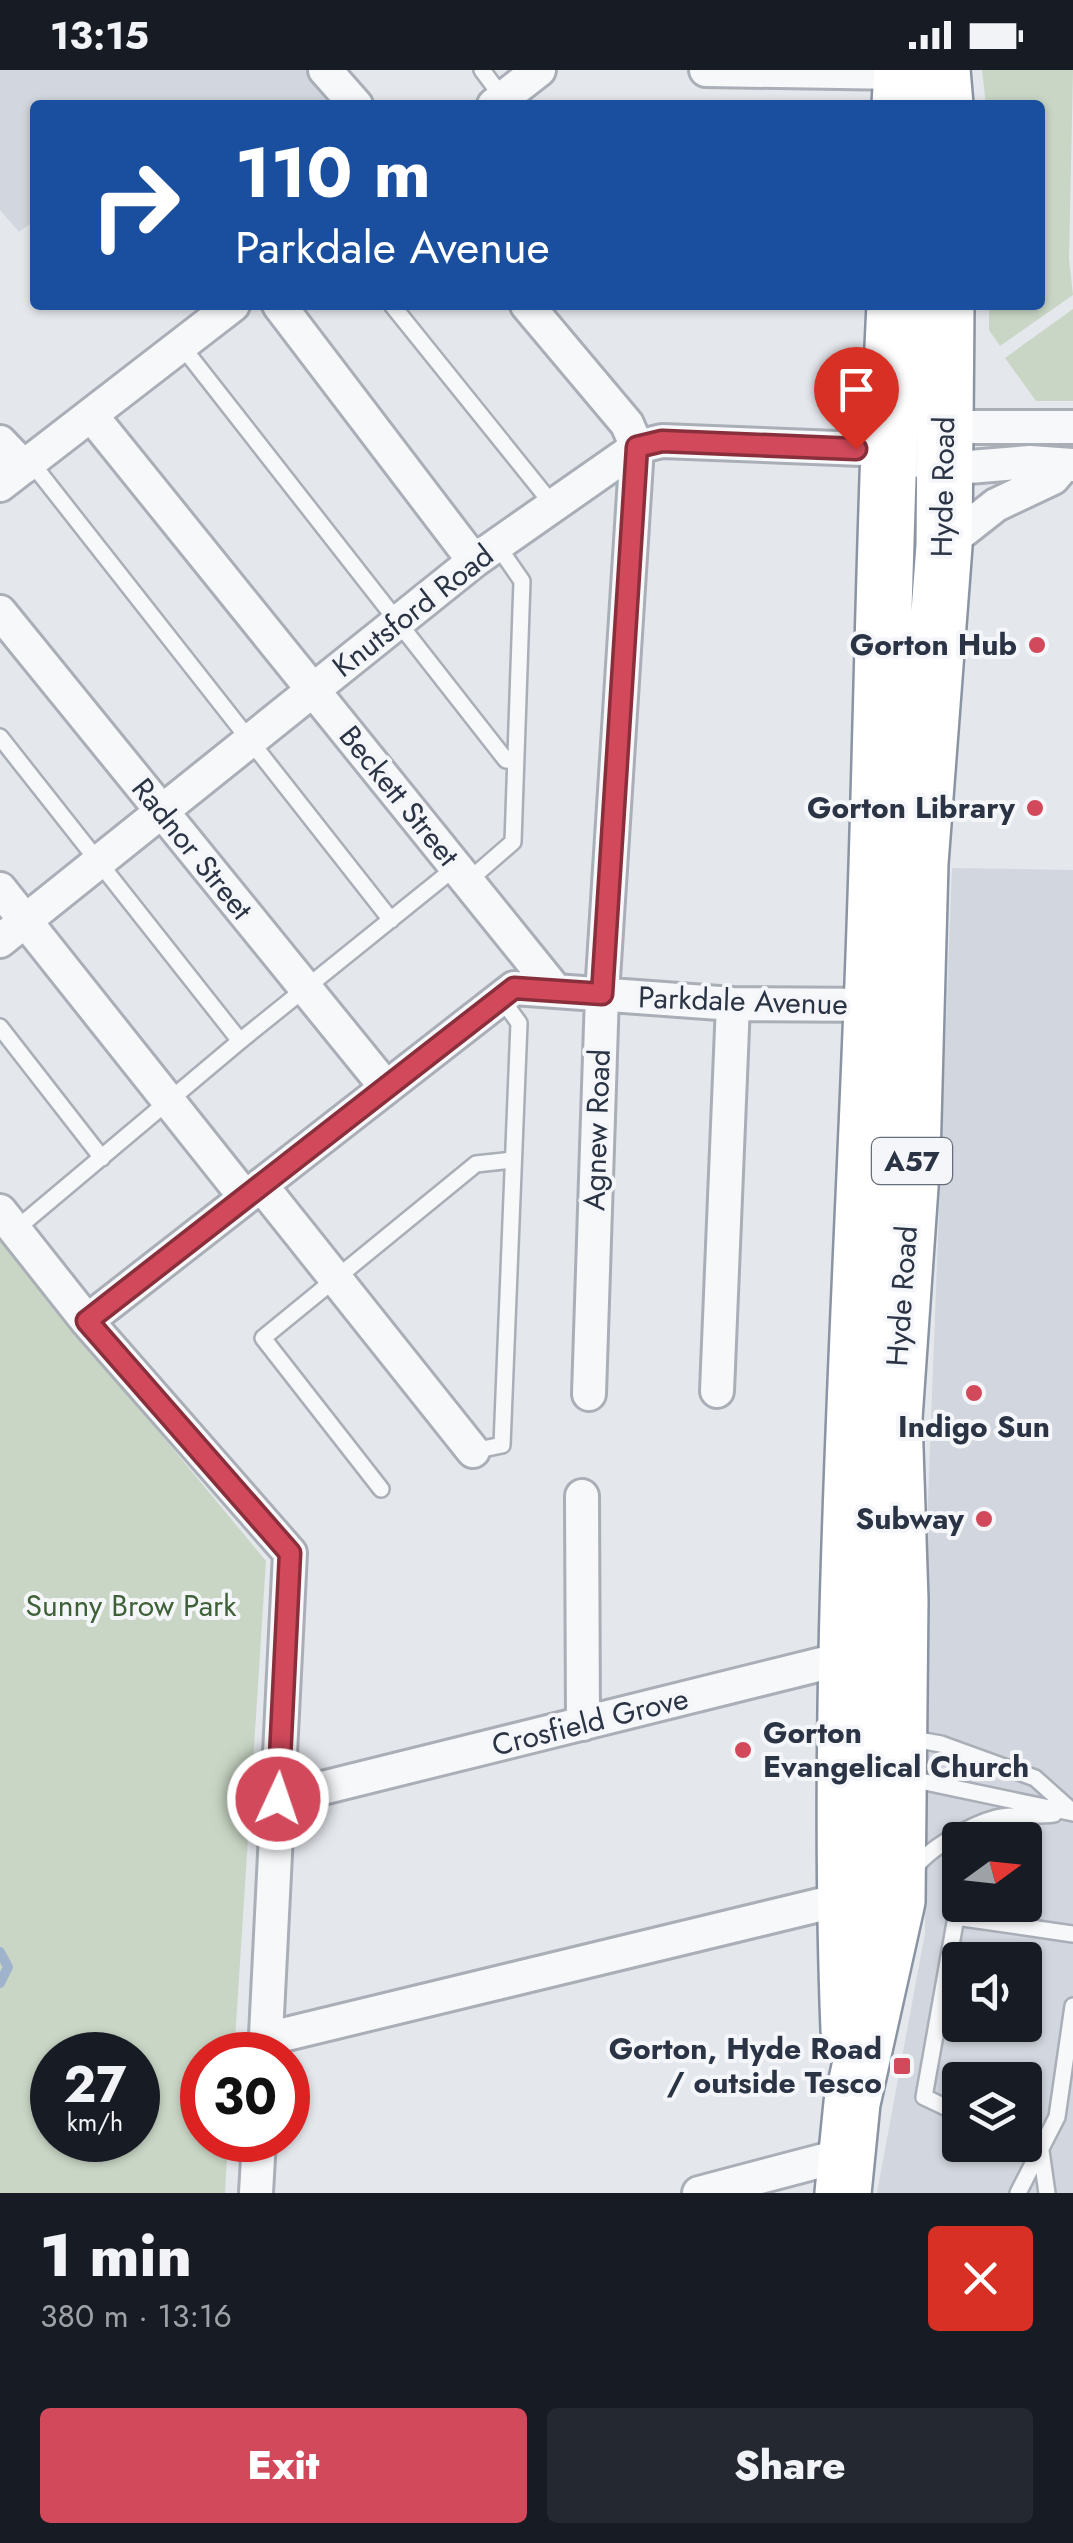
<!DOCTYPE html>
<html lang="en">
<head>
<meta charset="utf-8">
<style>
	:root { --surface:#171b24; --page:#242831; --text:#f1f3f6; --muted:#9ea1a6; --accent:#d1495b }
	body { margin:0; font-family:Jost,sans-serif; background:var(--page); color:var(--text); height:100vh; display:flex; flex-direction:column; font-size:38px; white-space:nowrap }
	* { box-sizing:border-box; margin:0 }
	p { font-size:32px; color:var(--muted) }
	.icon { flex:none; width:55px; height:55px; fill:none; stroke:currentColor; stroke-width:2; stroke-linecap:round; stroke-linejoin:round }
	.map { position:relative; height:2123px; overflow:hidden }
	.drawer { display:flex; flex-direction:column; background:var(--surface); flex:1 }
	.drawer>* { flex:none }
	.banner { position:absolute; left:30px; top:30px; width:1015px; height:210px; border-radius:10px; box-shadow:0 2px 8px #0004; background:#1a4fa0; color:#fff; overflow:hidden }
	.needle { width:65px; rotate:75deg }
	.tools { position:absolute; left:942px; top:1752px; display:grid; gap:20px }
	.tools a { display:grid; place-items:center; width:100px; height:100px; border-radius:10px; background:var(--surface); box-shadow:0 2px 8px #0004; font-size:50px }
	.speed { position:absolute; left:30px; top:1962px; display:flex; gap:20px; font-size:50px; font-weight:700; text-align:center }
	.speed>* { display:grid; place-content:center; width:130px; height:130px; border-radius:50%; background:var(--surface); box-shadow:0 2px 8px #0004; line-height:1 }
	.speed small { font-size:25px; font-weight:400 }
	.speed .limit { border:15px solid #d22; background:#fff; color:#111 }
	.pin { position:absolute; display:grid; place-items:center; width:85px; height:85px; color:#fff; margin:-102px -42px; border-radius:50% 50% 50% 0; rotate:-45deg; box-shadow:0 0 10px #0007 }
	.pin .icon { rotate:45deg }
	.me { position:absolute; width:110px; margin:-55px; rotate:3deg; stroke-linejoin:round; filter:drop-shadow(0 0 8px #0008) }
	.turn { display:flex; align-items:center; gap:35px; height:210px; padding:0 40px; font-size:45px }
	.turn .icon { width:130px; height:130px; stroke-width:2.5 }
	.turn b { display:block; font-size:70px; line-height:85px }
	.round { display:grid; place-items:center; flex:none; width:105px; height:105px; border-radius:10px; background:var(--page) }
	.overview { display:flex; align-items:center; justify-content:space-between; height:170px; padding:0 40px }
	h1 { font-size:60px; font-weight:800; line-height:75px }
	.primary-button { display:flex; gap:20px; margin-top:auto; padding:20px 40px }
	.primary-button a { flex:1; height:115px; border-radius:10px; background:var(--accent); color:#fff; font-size:40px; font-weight:800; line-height:115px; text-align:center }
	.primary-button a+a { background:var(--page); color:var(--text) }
	.status { display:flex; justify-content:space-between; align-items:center; height:70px; padding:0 50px; background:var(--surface); direction:ltr }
	.status svg { height:28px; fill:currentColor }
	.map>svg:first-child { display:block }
	.built { fill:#d2d6de; fill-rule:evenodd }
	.green { fill:#c9d6c5; fill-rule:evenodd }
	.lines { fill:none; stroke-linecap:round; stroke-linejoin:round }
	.stream { stroke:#9fb4cc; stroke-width:10 }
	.lane-casing { stroke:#a9aeb7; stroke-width:20 }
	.street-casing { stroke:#a9aeb7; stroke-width:38 }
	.highway-casing { stroke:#8b94a3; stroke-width:60 }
	.lane { stroke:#f7f8fa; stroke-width:15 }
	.street { stroke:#f7f8fa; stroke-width:32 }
	.highway { stroke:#fff; stroke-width:55 }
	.route-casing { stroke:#882f3b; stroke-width:25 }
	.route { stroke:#d1495b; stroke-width:18 }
	.poi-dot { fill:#d1495b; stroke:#f4f6f9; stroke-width:4 }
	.labels { text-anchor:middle; stroke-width:8; stroke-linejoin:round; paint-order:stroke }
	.shield { fill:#f4f6f9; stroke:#676e7b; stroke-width:2.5 }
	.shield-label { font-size:28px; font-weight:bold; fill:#2b3445 }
	.street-label { font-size:30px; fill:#2b3445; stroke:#f4f6f9 }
	.poi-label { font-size:30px; font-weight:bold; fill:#2b3445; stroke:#f4f6f9; text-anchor:end }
	.park-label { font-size:30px; fill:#3f6138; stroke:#f4f6f9 }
</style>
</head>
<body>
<div class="status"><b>13:15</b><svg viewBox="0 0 49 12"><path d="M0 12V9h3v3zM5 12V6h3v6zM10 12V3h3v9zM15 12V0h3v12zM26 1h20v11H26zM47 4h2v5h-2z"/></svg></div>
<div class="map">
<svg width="1073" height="2123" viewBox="0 0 1073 2123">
	<rect width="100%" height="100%" fill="#e4e7ec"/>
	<path class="built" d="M0,0h319l26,35h-310v115l-16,12 -19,-22z
		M952,798l121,2v1323h-196l48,-260 1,-380zM960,1770h65v65h-65zM960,1890h65v65h-65zM960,2010h65v65h-65z"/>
	<path class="green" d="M982,0h91l-4,189 4,36 -73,51 -11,-16v-25h51v-200h-54z
		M1073,239v92h-37l-31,-43z
		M0,1170l266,321 -32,494h-32v85h26l-3,53h-225zM52,1985h86v85h-86z"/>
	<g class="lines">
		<path class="stream" d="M0,1882l8,15 -8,16"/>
		<defs>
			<path id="lane" d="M482,0l21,28
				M392,235l161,200
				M181,275l325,415 9,1
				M31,392l360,458
				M0,667l240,304
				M468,811l45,-39 9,-261 -25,-36
				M0,957l102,131
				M15,1160l225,-189 216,-174
				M473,1381l29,-6 17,-422 -18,-25
				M381,1419l-118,-151 213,-174 37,-4
				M907,1668l34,6 94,34 38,34
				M906,1708l167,35
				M914,1800c12,-21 59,-46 82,-52 18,-4 40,-2 58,-4
				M960,2044l-36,-17 32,-180 117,17
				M1041,2081l6,42
				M1018,2123l39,-76 16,-111"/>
			<path id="street" d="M325,0l31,35
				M706,0l195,3
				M494,35l45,-35
				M279,235l195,256
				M527,235l100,119 10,23 -35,547 -13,400
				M91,345l465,576
				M929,364l16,-7h128
				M0,372l24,25
				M0,415l233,-180
				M944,476l52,-41 57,-27 10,-12
				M0,542l385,474
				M0,819l245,308
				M0,871l474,-380 163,-114 25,-6 225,9 57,19 86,-7 43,3
				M261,1115l212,266
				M0,1141l87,110 203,232 -25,502
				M87,1251l427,-333 219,16 154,1
				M717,1321l16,-387
				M582,1426l1,228
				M278,1729l584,-145
				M266,1969l578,-140
				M256,2123l3,-53
				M699,2123l148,-39"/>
			<path id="highway" d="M942,0l3,35
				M900,35l2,-35
				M849,1960c-13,-340 10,-682 23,-1023 10,-234 11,-468 23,-702
				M843,2123l9,-90 45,-202 3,-301 -6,-182 18,-260 8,-295 24,-317 2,-241"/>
		</defs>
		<use href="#lane" class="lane-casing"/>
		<use href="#street" class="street-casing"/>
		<use href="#highway" class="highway-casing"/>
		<use href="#lane" class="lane"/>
		<use href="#street" class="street"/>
		<use href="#highway" class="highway"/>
	</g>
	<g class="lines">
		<defs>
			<path id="route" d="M278,1729l12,-246 -203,-232 427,-333 88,6 35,-547 25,-6 194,8"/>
		</defs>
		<use href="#route" class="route-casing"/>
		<use href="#route" class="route"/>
	</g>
	<g class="poi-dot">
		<circle cx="1037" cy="575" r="10"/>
		<circle cx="1035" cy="738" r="10"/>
		<circle cx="974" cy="1323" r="10"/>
		<circle cx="984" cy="1449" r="10"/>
		<circle cx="743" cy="1680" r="10"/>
		<rect x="892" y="1986" width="20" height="20" rx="5"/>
	</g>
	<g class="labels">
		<rect class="shield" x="872" y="1068" width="80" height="46" rx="8"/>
		<g class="shield-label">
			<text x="912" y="1101">A57</text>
		</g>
		<g class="street-label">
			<text transform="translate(943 417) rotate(-89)" y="10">Hyde Road</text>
			<text transform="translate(413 541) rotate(-38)" y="10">Knutsford Road</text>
			<text transform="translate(399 726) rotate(51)" y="10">Beckett Street</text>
			<text transform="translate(192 779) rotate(51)" y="10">Radnor Street</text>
			<text transform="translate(743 931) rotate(2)" y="10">Parkdale Avenue</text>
			<text transform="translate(597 1060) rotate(-88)" y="10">Agnew Road</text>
			<text transform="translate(902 1226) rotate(-86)" y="10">Hyde Road</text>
			<text transform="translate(590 1652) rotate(-14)" y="10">Crosfield Grove</text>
		</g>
		<g class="poi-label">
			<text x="1017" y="585">Gorton Hub</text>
			<text x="1015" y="748">Gorton Library</text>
			<text x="974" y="1367" text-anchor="middle">Indigo Sun</text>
			<text x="964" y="1459">Subway</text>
			<text x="763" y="1673" text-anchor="start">Gorton<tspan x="763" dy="34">Evangelical Church</tspan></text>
			<text x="882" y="1989">Gorton, Hyde Road<tspan x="882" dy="34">/ outside Tesco</tspan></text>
		</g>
		<g class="park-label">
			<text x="131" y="1546">Sunny Brow Park</text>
		</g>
	</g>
</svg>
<div class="tools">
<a><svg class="needle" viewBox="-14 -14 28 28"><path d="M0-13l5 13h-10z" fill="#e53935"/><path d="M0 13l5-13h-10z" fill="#9ea1a6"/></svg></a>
<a><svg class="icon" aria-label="sound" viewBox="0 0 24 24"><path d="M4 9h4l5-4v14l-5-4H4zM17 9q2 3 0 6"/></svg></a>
<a><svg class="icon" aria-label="layers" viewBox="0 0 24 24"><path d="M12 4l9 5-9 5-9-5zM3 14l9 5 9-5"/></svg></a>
</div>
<div class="speed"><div>27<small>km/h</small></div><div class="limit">30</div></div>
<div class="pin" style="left:856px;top:379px;background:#d93025"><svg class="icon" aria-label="arrive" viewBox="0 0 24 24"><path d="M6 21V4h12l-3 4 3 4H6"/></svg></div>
<svg class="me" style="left:278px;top:1729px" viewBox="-20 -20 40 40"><circle r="17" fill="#d1495b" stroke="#fff" stroke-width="3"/><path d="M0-11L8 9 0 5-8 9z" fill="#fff"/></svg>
<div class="banner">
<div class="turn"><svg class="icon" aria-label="right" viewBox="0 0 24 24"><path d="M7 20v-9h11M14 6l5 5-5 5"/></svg><div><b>110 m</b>Parkdale Avenue</div></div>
</div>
</div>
<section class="drawer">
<div class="overview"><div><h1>1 min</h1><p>380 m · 13:16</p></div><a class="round" style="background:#d93025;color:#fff"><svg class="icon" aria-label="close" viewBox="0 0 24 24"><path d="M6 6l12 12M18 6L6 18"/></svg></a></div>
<div class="primary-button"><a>Exit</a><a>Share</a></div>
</section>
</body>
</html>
